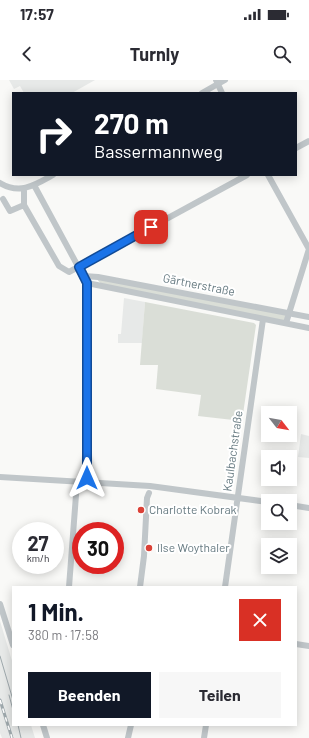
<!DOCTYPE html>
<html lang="de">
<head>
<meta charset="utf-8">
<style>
	:root { --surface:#fff; --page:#f7f7f7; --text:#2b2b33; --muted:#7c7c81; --accent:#111827 }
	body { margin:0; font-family:Barlow,sans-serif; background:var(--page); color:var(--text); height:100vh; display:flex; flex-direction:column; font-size:15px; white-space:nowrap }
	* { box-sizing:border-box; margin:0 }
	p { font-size:13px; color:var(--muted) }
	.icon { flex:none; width:22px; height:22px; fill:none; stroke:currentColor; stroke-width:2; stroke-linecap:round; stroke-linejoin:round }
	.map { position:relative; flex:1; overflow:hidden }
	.sheet { position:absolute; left:12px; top:506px; width:285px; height:140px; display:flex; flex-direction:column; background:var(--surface); border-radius:0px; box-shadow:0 2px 10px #0003 }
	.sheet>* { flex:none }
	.top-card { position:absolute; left:12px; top:12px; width:285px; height:84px; border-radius:0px; box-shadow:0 2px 10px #0003; background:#111827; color:#fff; overflow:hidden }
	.needle { width:26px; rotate:121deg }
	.tools { position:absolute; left:261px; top:326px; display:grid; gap:8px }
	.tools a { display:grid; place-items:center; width:36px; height:36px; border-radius:0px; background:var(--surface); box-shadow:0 2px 10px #0003; font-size:20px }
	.speed { position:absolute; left:12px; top:442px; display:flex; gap:8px; font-size:20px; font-weight:700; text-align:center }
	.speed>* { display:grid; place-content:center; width:52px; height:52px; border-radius:50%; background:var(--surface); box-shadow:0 2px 10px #0003; line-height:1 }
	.speed small { font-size:10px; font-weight:400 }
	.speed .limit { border:6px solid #d22; background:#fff; color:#111 }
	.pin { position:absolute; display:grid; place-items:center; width:34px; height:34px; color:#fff; margin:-17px; border-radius:8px; box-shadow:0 2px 6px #0006 }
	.me { position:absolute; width:44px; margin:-22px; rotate:0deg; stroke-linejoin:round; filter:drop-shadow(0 0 3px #0008) }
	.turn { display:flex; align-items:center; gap:14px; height:84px; padding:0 16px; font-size:18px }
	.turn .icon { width:52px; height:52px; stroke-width:2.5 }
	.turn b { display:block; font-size:28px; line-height:34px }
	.round { display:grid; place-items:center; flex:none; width:42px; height:42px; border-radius:0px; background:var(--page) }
	.summary { display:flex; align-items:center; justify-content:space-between; height:68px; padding:0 16px }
	h1 { font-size:24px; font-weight:700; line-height:30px; color:var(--accent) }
	.primary-button { display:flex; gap:8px; margin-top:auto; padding:8px 16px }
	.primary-button a { flex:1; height:46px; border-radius:0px; background:var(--accent); color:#fff; font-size:16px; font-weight:700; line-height:46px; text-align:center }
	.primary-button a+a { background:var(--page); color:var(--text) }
	.status { display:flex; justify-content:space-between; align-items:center; height:28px; padding:0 20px; background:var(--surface); direction:ltr }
	.status svg { height:11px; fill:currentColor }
	header { display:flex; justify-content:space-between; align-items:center; height:52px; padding:0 16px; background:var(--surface); font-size:18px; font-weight:700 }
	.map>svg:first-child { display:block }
	.built { fill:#e7e9e8 }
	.green { fill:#daded7 }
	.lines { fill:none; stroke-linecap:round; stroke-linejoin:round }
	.minor { stroke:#c0c6c9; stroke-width:6 }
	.tram { stroke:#9ea8ac; stroke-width:1 }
	.rail-casing { stroke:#9ea8ac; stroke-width:3 }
	.rail { stroke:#fff; stroke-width:1.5; stroke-dasharray:4.5; stroke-linecap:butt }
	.route-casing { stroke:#114b97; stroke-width:10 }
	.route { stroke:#1a73e8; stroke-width:7 }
	.poi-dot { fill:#db4136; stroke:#fff; stroke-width:1.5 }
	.labels { text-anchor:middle; stroke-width:4; stroke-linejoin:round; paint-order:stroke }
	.street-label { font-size:12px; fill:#667a81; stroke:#fff }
	.poi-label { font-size:12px; fill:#667a81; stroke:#fff; text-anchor:start }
</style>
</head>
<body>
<div class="status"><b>17:57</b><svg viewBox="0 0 49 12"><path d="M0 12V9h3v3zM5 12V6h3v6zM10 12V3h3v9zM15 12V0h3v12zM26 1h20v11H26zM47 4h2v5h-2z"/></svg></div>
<header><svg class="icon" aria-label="back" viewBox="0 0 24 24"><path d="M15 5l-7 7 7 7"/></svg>Turnly<svg class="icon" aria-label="search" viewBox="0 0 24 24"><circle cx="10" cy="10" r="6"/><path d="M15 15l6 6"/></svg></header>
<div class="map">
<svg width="309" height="658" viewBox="0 0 309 658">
	<rect width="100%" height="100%" fill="#f9f9f7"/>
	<path class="built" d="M9,0h86l-23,13h-48l-4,-7 -6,3z
		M124,218l21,4 -3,41h-24v-9h3z
		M301,354l8,2v22l-11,-1z
		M0,541l13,43v61h18l4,13h-33l-2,-5z"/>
	<path class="green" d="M96,198l190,37 -2,6 -182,-36z
		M145,222l109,21 2,2 -14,96 -44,-5 3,-21 -45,-6 2,-24h-18z"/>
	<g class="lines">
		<path class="minor" d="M216,0l6,13
			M202,13l23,-13
			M296,68l13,-7
			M268,95l41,74
			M0,103c20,12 35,2 53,-8
			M34,105l53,98v200
			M24,109v16
			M3,119l7,12 14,-6 35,61 10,6 178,-97
			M84,196l14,1 211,40
			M87,203l222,45
			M286,243l23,-74
			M0,397l150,9 118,16
			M290,425l19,3
			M69,507l8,-105
			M140,507l4,-31 3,-58 2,-5
			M225,507l38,-268
			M0,524l13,41
			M296,564l13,2
			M43,645l4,13
			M128,658l3,-13
			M204,658l2,-13"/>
		<path class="tram" d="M0,576l13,44
			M9,615l4,15
			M18,645l3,13"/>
		<defs>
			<path id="rail" d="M0,620l12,38"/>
		</defs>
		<use href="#rail" class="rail-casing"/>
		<use href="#rail" class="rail"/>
	</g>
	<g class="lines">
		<defs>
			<path id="route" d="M87,398v-195l-8,-16 72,-40"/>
		</defs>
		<use href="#route" class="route-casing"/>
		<use href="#route" class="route"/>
	</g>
	<g class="poi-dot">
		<circle cx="141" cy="430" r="4"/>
		<circle cx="149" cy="468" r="4"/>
	</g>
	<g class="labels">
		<g class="street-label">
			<text transform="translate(199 205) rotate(11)" y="4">Gärtnerstraße</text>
			<text transform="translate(233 371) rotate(-82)" y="4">Kaulbachstraße</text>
		</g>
		<g class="poi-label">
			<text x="149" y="434">Charlotte Kobrak</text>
			<text x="157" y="472">Ilse Woythaler</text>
		</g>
	</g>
</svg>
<div class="tools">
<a><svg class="needle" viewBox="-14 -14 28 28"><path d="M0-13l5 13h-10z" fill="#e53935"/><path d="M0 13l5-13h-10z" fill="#7c7c81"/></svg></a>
<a><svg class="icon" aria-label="sound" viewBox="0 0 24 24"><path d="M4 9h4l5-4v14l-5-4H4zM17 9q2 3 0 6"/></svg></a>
<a><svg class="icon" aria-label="search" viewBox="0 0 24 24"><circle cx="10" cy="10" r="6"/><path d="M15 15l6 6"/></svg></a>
<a><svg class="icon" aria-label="layers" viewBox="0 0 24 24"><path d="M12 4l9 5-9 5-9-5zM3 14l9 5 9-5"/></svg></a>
</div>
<div class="speed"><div>27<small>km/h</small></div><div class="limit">30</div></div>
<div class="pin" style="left:151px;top:147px;background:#d93025"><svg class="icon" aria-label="arrive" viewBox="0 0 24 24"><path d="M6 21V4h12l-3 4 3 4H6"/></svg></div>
<svg class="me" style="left:87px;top:398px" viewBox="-20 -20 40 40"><path d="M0-17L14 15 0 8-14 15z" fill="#1a73e8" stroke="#fff" stroke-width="4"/></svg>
<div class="top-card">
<div class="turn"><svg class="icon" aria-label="right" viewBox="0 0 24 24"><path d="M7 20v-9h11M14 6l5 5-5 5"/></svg><div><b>270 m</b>Bassermannweg</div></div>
</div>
<section class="sheet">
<div class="summary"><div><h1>1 Min.</h1><p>380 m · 17:58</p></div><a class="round" style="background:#d93025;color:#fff"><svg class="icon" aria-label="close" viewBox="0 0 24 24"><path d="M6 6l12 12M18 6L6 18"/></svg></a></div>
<div class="primary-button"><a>Beenden</a><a>Teilen</a></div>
</section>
</div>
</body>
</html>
